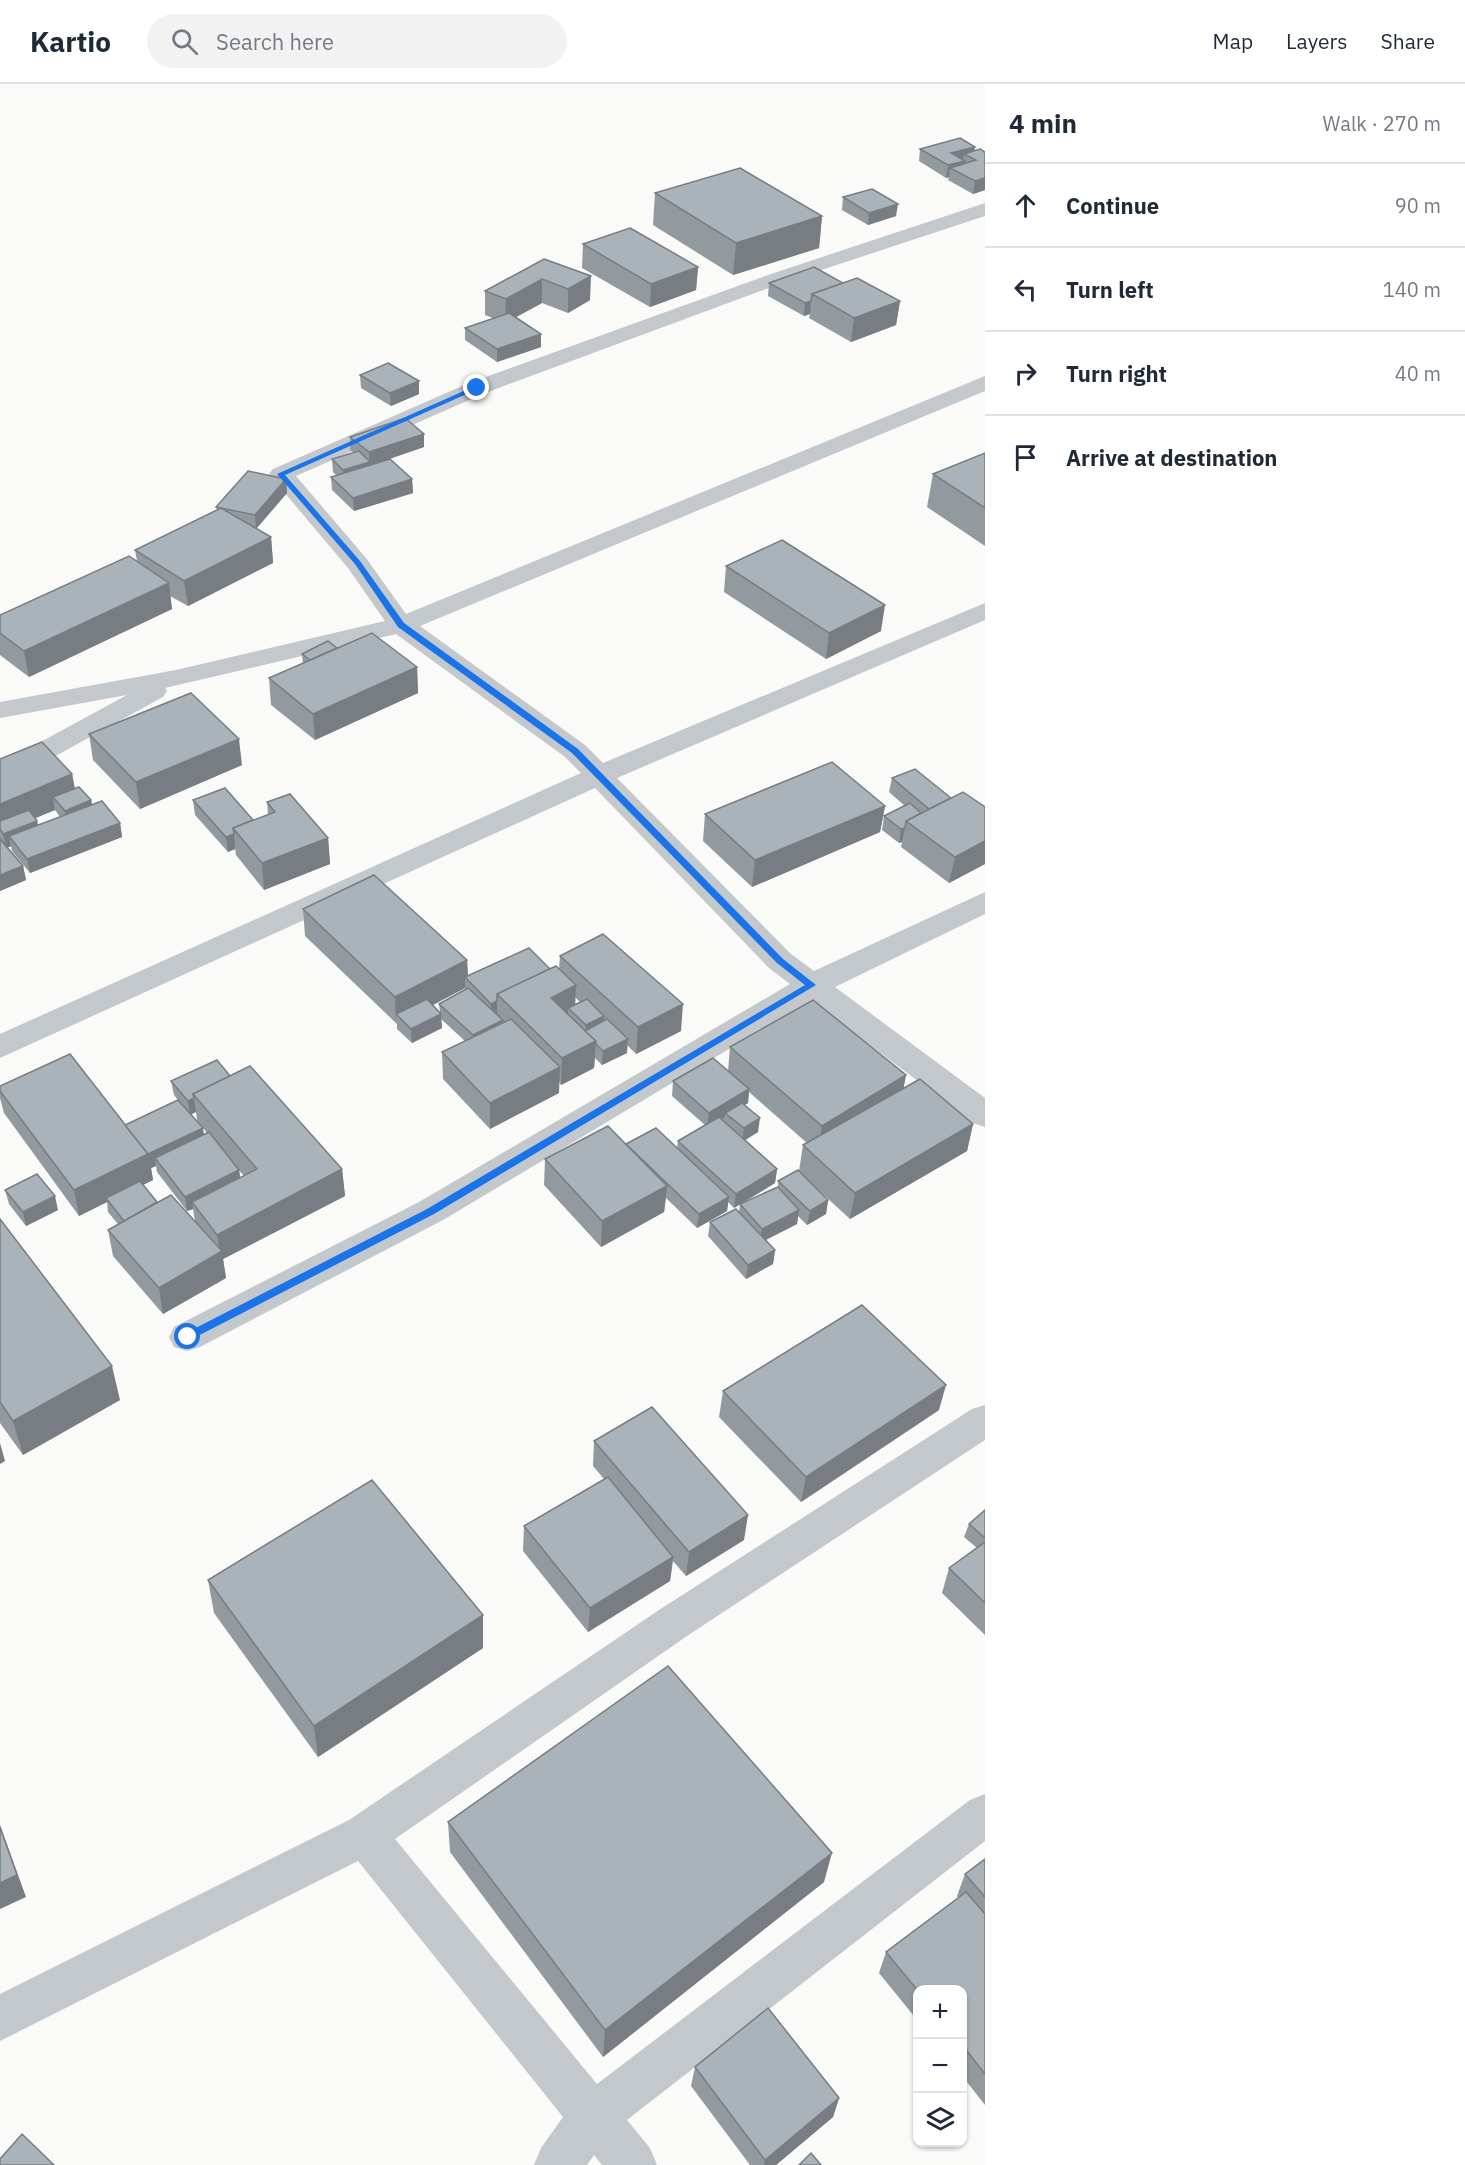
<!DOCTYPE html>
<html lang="en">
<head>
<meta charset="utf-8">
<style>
	:root { --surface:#fff; --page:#f2f2f3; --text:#1f2937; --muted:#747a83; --line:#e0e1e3 }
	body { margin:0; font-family:"IBM Plex Sans",sans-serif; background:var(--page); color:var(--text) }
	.controls { position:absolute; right:18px; bottom:18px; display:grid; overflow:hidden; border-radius:12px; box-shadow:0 2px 4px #0004 }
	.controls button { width:54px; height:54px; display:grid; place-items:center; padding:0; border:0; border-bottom:2px solid var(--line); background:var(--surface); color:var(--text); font:30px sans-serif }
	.stop { position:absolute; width:18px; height:18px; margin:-14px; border:4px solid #1a73e8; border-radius:50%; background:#fff }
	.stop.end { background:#1a73e8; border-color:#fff; box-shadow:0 2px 6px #0008 }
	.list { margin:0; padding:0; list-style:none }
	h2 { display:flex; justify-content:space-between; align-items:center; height:78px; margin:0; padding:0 24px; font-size:26px }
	h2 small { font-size:20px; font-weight:400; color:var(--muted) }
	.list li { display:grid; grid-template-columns:39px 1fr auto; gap:18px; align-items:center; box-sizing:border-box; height:84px; padding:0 24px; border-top:2px solid var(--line) }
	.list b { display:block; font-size:22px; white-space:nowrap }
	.list em { font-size:20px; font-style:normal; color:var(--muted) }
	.icon { flex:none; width:33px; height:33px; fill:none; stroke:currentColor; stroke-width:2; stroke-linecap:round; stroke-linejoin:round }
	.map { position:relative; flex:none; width:985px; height:2081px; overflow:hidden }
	header { display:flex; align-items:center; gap:36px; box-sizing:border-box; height:84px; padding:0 30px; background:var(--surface); border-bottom:2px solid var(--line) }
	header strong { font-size:28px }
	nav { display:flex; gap:33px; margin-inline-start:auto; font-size:21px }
	.search { width:420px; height:54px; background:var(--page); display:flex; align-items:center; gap:15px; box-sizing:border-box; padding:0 21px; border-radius:33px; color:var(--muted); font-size:22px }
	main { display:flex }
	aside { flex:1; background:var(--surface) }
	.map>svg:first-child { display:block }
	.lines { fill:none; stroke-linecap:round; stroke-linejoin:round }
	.minor { fill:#c3c8cc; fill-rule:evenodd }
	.wall { fill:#929a9f; fill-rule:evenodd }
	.shaded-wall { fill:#777d82 }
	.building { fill:#aab3b9; stroke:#777d82; stroke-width:1.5 }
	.route { fill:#1a73e8 }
</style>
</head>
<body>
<header>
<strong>Kartio</strong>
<div class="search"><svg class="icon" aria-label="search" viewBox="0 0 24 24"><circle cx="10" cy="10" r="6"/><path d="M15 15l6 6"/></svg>Search here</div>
<nav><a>Map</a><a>Layers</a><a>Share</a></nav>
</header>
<main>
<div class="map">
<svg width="985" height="2081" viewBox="0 0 985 2081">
	<rect width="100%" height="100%" fill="#fafaf8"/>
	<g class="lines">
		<g class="minor">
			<path d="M985,119V132L788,197L485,309L296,392L366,474L406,530L985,292V307L420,542L585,661L603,679L985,519V536L617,694L791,870L814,887L985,808V830L835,903L985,1014V1043L973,1039L811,916L443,1136L200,1263L187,1267L174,1263L169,1253L174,1243L419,1118L790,900L769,884L595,704L0,974V950L581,689L565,673L396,550L165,604L167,607L163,613L10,697L0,700V680L127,611L0,634V618L176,586L385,537L348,484L273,395L269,390L273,385L469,299L774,189Z"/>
			<path d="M985,1321V1356L687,1552L395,1755L597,2000L970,1716L985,1710V1757L627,2036L650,2064L657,2081H602L594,2071L587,2081H534L541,2064L563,2033L358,1777L0,1957V1910L349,1736L659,1526L972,1325Z"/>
		</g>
	</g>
	<g class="wall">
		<path d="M920,65L985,68V106L973,110L948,96L949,93L946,94L919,77Z"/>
		<path d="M655,109L822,132L819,164L733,191L653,141Z"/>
		<path d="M843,113L896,132L868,141L842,126Z"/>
		<path d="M583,160L698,183L696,206L650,223L582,184Z"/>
		<path d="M544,175L590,216L568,229L542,219L516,233L541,250V263L497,278L465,256V244L493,234L485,231V207Z"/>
		<path d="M769,199H843L900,217L896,241L851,258L809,234L810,230L804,232L768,212Z"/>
		<path d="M360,291L419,297V310L391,322L361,304Z"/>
		<path d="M350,353L424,363L381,378L412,395L413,409L354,427L332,406L331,393L336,391L333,388L332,375L354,369L350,366Z"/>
		<path d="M985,369V462L927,423L933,390Z"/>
		<path d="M286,395L287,409L256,445L271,453L273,479L188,522L170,512L172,525L29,593L0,571V531L137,477L135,466L217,426L216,423Z"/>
		<path d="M726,482L881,547L826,575L724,508Z"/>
		<path d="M337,564L417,583L418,609L315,656L271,621L269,594L303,580L302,570Z"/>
		<path d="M89,650L242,681L140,725L93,676Z"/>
		<path d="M0,675L72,690L75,705L91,716L92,721L120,739L122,753L30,789L12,767L11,762L7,764L23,782L26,796L0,807ZM55,726L60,733L38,741L37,737L35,734Z"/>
		<path d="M892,694L951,714L985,723V780L949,799L901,763L902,758L899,759L882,746L884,732L905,722L889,708Z"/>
		<path d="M193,716L253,736L268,731L267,718L328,754L330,780L264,806L236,771L235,765L228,768L195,731Z"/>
		<path d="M885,722L880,748L752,803L703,757L705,730Z"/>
		<path d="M303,825L467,876L468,892L550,885H559L560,872L681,947L636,970L627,961V969L602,981L595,974L594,984L561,1001L559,998V1009L490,1045L443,995L442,968L465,957L441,935L442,944L412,959L397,945V940L305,852ZM465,904V906L439,920L440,928L433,921ZM575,913L580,918L575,921Z"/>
		<path d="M730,963L906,991L903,1005L973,1040L967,1067L850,1135L811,1099L828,1116L826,1130L807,1141L798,1132L797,1140L765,1156L775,1166L773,1180L746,1195L708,1152L710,1138L739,1128L740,1120L734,1124L728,1118L727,1127L697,1144L666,1114L664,1128L601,1163L544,1101L545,1075L626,1060L677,1064L678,1057L705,1041L672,1012L673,997L728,987ZM749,1008L807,1059L803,1061L799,1087L778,1097V1103L742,1119L775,1099L777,1085L745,1056L758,1048L745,1021L748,1019Z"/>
		<path d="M230,992L342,1085L345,1112L223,1175L226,1194L163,1230L113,1172L108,1146L118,1140L108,1128L107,1118L79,1132L4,1029L0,1014V1002L125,1041L178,1016L174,1011L171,997ZM196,1028L197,1036L207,1049L203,1051L191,1030ZM156,1082L157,1088L187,1127L193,1125L195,1137L157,1118L143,1101L153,1096L151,1084ZM238,1085L244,1092L240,1093L239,1086Z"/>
		<path d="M5,1106L58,1126L26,1142L9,1120Z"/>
		<path d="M0,1135L120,1316L23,1371L0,1339Z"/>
		<path d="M723,1307L939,1326L801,1418L719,1333Z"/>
		<path d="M594,1357L744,1456L686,1492L673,1477L670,1497L588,1548L523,1467L524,1442L604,1395L593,1382Z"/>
		<path d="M985,1426V1551L942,1509L949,1484L977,1464L964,1453L969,1440Z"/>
		<path d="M208,1496L483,1531V1564L318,1673L214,1529Z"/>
		<path d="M448,1738L824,1798L603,1973L450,1768Z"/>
		<path d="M985,1775V2021L963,1993V1905H918V1937L879,1889L886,1868L958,1814L957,1812L965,1790Z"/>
		<path d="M695,1983L839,2014L833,2033L776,2081H750L691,2002Z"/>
	</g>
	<g class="shaded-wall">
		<path d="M975,63L973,75L964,70L963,78L965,77L963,89L950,84L949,93L946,94L951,69Z"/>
		<path d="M985,94V106L973,110L975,97Z"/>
		<path d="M898,120L896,132L868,141L869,129Z"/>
		<path d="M822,132L819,164L733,191L736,159Z"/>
		<path d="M698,183L696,206L650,223L651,200Z"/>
		<path d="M591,192L590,216L568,229V205Z"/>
		<path d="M542,195V219L505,239L506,215Z"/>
		<path d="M811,217L810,230L804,232L805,219Z"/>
		<path d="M900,217L896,241L851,258L854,234Z"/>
		<path d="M541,250V263L497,278V265Z"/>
		<path d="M419,297V310L391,322L390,309Z"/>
		<path d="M424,350V363L371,381L344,399L343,386L369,378V368Z"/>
		<path d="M286,395L287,409L256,445L255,431Z"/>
		<path d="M412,395L413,409L354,427L353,414Z"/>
		<path d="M271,453L273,479L188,522L184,497Z"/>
		<path d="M169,499L172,525L29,593L24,567Z"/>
		<path d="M885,521L881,547L826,575L829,549Z"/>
		<path d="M417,583L418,609L315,656L313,630Z"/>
		<path d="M239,655L242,681L140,725L136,698Z"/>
		<path d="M72,690L77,717L53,713L55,726L2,748L0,745V720Z"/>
		<path d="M91,716L94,731L68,741L65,727Z"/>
		<path d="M885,722L880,748L752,803L755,776Z"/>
		<path d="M37,737L40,752H9L11,762L6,764L3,750Z"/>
		<path d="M120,739L122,753L30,789L27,775Z"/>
		<path d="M905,744L902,758L899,759L901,745Z"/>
		<path d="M234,750L235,765L228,768L226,753Z"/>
		<path d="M328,754L330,780L264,806L262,779Z"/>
		<path d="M985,757V780L949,799L955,773Z"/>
		<path d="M23,782L26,796L0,807V791Z"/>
		<path d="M467,876L468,896L465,893V904L402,937L396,930V940L395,913Z"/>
		<path d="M576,901L575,927L568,924V931L551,914Z"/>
		<path d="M497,917V931L491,934V920Z"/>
		<path d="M683,920L681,947L636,970L638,943Z"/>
		<path d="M441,930L442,944L412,959L411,945Z"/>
		<path d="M604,932V946L586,951V941Z"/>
		<path d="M503,936V950L474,965L473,951Z"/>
		<path d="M628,955L627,969L602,981L603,967Z"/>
		<path d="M596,957L594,984L561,1001L562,974Z"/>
		<path d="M560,983L559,1009L490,1045V1019Z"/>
		<path d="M906,991L901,1018L818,1068L822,1042Z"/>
		<path d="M749,1005L748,1019L728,1031L725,1029V1033L707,1043L709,1029Z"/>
		<path d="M194,1014L196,1028L190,1031L188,1017Z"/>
		<path d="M760,1034L758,1048L742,1058L744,1044Z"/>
		<path d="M973,1040L967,1067L850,1135L855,1109Z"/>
		<path d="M203,1044L205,1058L155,1074L156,1082L151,1084L153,1096L108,1118L106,1114L107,1118L79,1132L74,1106Z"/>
		<path d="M342,1085L345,1112L223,1175L226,1194L163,1230L159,1204L220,1169L217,1151Z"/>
		<path d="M777,1085L775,1099L734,1124L736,1110Z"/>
		<path d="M239,1086L241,1100L192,1118L193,1125L187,1127L185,1113Z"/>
		<path d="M667,1102L664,1128L601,1163L602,1137Z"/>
		<path d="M55,1112L58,1126L26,1142L23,1128Z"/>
		<path d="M729,1113L727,1127L697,1144L699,1130Z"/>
		<path d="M828,1116L826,1130L807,1141L810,1127Z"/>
		<path d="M799,1126L797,1140L760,1159L762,1145Z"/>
		<path d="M775,1166L773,1180L746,1195L748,1181Z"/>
		<path d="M112,1282L120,1316L23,1371L13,1337Z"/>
		<path d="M946,1301L939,1326L801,1418L806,1393Z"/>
		<path d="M0,1359L5,1377L0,1380Z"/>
		<path d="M748,1431L744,1456L686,1492L689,1468Z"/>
		<path d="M673,1473L670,1497L588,1548L590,1524Z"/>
		<path d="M483,1531V1564L318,1673L314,1642Z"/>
		<path d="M0,1741L26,1813L0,1825Z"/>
		<path d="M832,1769L824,1798L603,1973L605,1946Z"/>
		<path d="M839,2014L833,2033L776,2081H764L765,2076Z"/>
	</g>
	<g class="building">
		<path d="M960,54L975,63L951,69L965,77L948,81L920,65Z"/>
		<path d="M980,65L985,68V94L975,97L950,84L976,76L964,70Z"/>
		<path d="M740,84L822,132L736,159L655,109Z"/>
		<path d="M872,105L898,120L869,129L843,113Z"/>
		<path d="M630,144L698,183L651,200L583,160Z"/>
		<path d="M544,175L591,192L568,205L542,195L506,215L485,207Z"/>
		<path d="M814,183L843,199L812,210L811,217L805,219L769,199Z"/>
		<path d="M857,194L900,217L854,234L812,210Z"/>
		<path d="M509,229L541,250L497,265L465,244Z"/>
		<path d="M388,279L419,297L390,309L360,291Z"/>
		<path d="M405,334L424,350L369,368L350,353Z"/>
		<path d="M359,367L370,378L343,386L332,375Z"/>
		<path d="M985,369V424L933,390Z"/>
		<path d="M390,375L412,395L353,414L331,393Z"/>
		<path d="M248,387L286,395L255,431L216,423Z"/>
		<path d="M221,424L271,453L184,497L135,466Z"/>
		<path d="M782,456L885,521L829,549L726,482Z"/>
		<path d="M129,472L169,499L24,567L0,549V531Z"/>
		<path d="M372,549L417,583L313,630L269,594Z"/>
		<path d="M328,557L337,564L310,576L302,570Z"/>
		<path d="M191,609L239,655L136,698L89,650Z"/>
		<path d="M42,658L72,690L0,720V675Z"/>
		<path d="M832,678L885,722L755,776L705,730Z"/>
		<path d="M915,685L951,714L929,725L892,694Z"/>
		<path d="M79,703L91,716L65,727L53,713Z"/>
		<path d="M225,704L253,736L233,744L234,750L226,753L193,716Z"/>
		<path d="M963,708L985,723V757L955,773L906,737Z"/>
		<path d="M290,710L328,754L262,779L233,744L275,728L267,718Z"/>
		<path d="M102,717L120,739L27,775L9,752Z"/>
		<path d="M910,719L921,729L906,737L905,744L901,745L884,732Z"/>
		<path d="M29,726L37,737L3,750L0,745V737Z"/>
		<path d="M0,755L23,782L0,791Z"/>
		<path d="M374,791L467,876L395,913L303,825Z"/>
		<path d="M603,850L683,920L638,943L560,872Z"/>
		<path d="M529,864L550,885L497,910V917L491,920L465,893Z"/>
		<path d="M556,882L576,901L551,914L596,957L562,974L497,910Z"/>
		<path d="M468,904L503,936L473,951L439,920Z"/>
		<path d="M427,915L441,930L411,945L396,930Z"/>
		<path d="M587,915L604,932L586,941L568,924Z"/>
		<path d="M813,916L906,991L822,1042L730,963Z"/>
		<path d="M511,935L560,983L490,1019L442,968Z"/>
		<path d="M607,935L628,955L603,967L596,960V957L585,947Z"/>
		<path d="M70,970L148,1070L74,1106L0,1007V1002Z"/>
		<path d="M713,974L749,1005L709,1029L673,997Z"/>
		<path d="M217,976L230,992L193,1010L194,1014L188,1017L171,997Z"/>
		<path d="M250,982L342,1085L217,1151L192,1118L257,1085L193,1010Z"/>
		<path d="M920,995L973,1040L855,1109L803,1061Z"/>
		<path d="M178,1016L203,1044L148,1070L125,1041Z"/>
		<path d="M742,1019L760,1034L744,1044L725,1029Z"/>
		<path d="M719,1033L777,1085L736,1110L678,1057Z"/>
		<path d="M608,1042L667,1102L602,1137L545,1075Z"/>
		<path d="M656,1044L729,1113L699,1130L626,1060Z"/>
		<path d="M209,1048L239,1086L185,1113L155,1074Z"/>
		<path d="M798,1086L828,1116L810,1127L778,1097Z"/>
		<path d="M37,1090L55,1112L23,1128L5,1106Z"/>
		<path d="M140,1097L157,1118L124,1137L106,1114Z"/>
		<path d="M778,1103L799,1126L762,1145L740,1120Z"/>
		<path d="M171,1111L222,1167L159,1204L108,1146Z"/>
		<path d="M736,1125L775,1166L748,1181L710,1138Z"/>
		<path d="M0,1135L112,1282L13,1337L0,1318Z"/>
		<path d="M862,1221L946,1301L806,1393L723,1307Z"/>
		<path d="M652,1323L748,1431L689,1468L594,1357Z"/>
		<path d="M608,1393L673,1473L590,1524L524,1442Z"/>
		<path d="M372,1396L483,1531L314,1642L208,1496Z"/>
		<path d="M985,1426V1454L969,1440Z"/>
		<path d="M985,1458V1519L949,1484Z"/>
		<path d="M668,1582L832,1769L605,1946L448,1738Z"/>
		<path d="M0,1743L17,1791L0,1799Z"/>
		<path d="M985,1775V1813L965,1790Z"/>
		<path d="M966,1808L985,1830V1990L963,1962V1905H918V1907L886,1868Z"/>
		<path d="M768,1924L839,2014L765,2076L695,1983Z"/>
		<path d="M22,2050L54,2081H0V2075Z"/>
		<path d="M811,2069L821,2081H799Z"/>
	</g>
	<path class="route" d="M475,302L480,304L285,391L360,477L404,539L578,665L783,875L816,901L434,1130L188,1257L182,1253L184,1250L427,1125L805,901L777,879L572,669L398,543L355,480L277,390Z"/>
</svg>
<div class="controls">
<button>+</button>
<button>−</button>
<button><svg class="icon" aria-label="layers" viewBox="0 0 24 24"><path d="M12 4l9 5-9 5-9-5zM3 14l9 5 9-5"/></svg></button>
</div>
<div class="stop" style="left:188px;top:1253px"></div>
<div class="stop end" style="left:477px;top:304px"></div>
</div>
<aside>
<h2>4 min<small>Walk · 270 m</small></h2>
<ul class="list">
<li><svg class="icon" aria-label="ahead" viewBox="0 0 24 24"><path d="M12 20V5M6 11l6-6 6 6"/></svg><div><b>Continue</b></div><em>90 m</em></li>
<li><svg class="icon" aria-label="left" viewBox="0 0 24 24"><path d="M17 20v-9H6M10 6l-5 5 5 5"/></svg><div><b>Turn left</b></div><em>140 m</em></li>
<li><svg class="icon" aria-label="right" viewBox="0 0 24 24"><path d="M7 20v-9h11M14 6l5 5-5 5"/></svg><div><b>Turn right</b></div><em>40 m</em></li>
<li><svg class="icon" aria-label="arrive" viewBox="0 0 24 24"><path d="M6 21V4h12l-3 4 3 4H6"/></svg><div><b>Arrive at destination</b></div></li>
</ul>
</aside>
</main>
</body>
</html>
